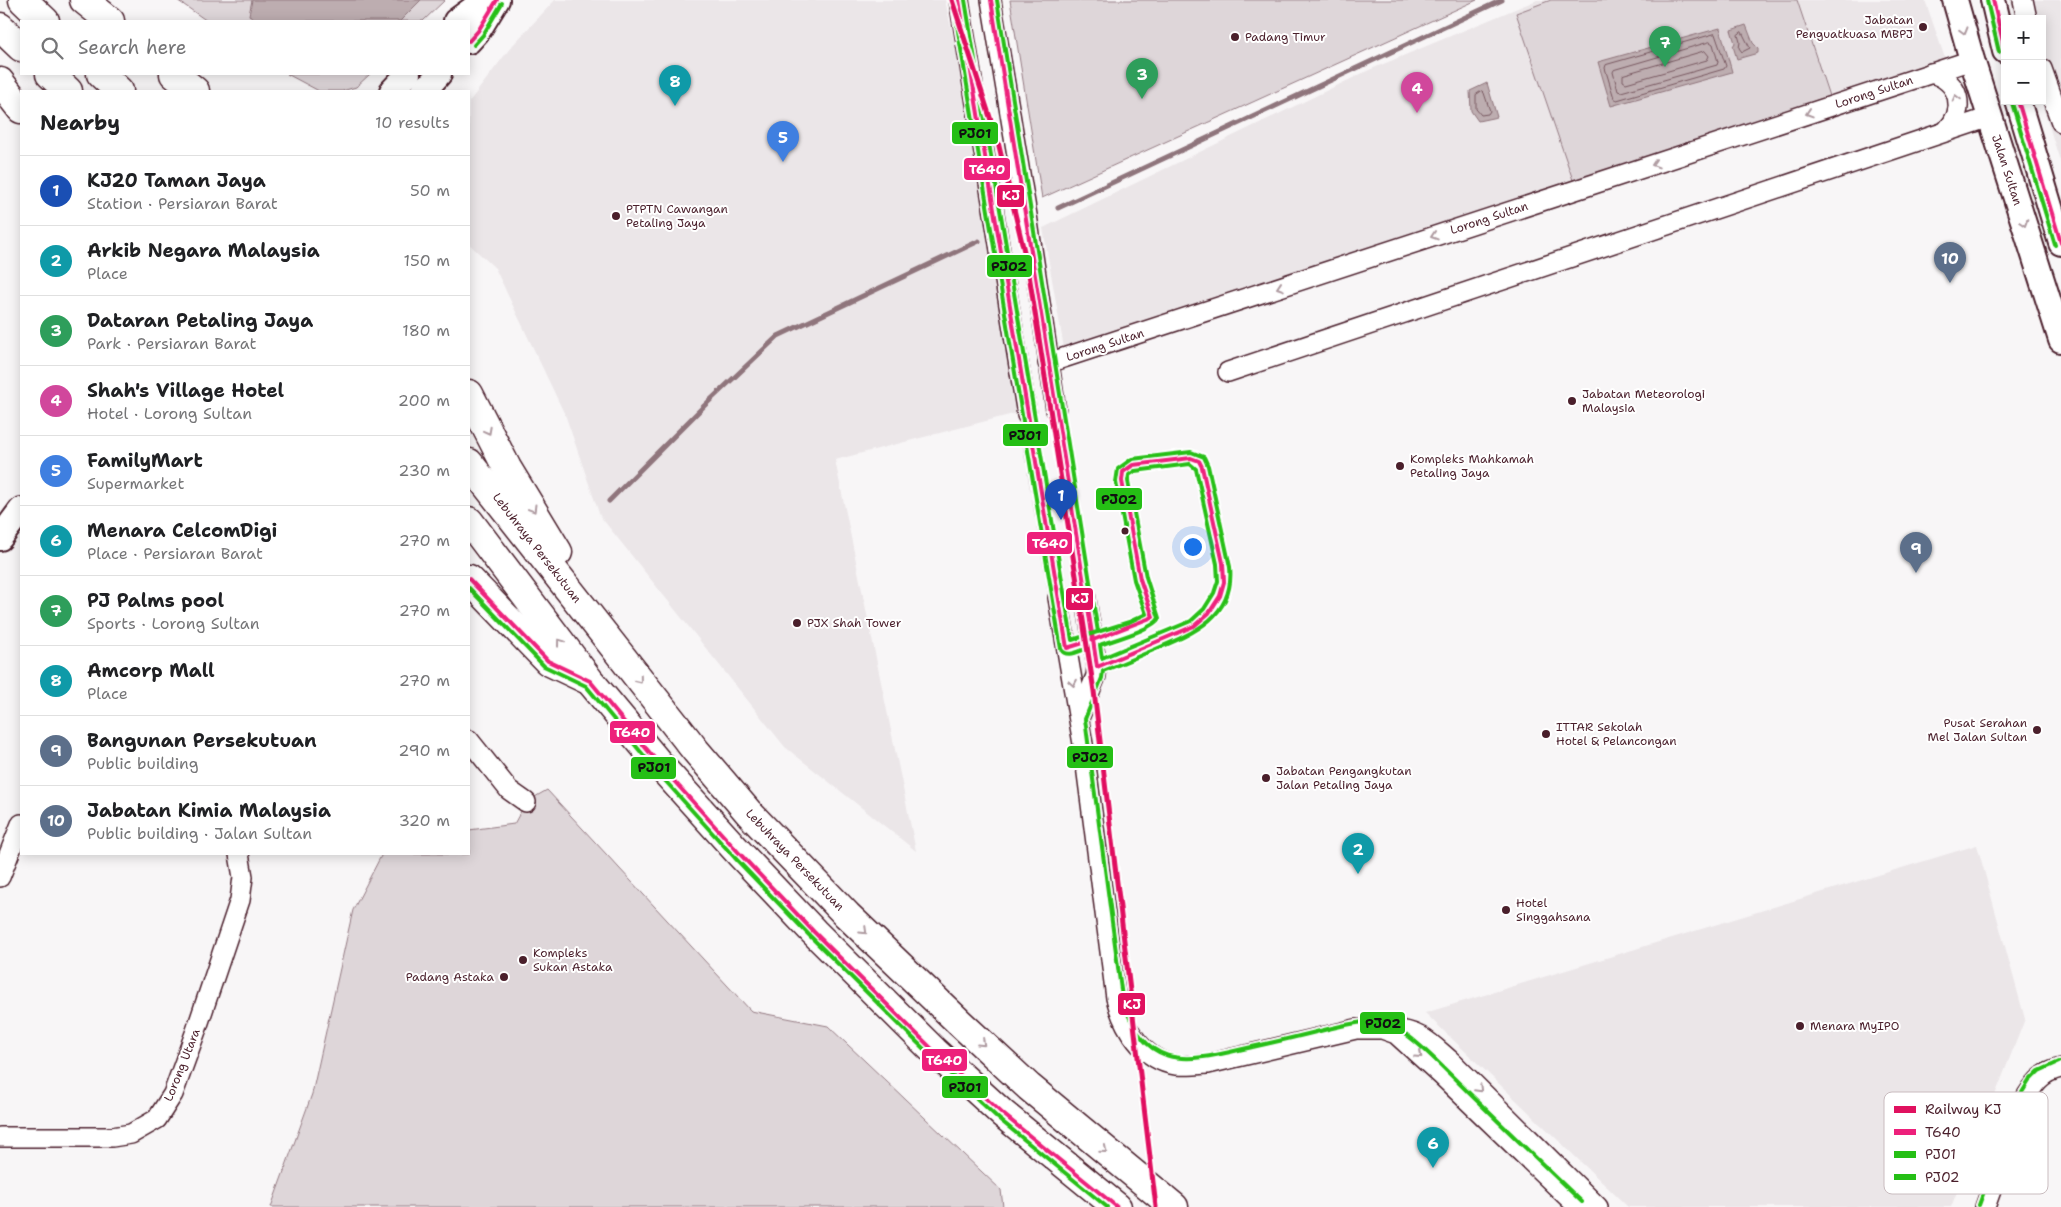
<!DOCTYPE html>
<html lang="en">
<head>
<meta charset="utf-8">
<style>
	:root { --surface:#fff; --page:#f6f6f6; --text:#202124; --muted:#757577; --line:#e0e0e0; --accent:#4a1f2b }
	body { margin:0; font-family:"Shantell Sans",sans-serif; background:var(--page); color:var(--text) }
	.controls { position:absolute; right:15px; top:15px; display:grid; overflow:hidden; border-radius:0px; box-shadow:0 2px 12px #0003 }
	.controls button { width:45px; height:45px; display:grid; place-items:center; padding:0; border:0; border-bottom:1px solid var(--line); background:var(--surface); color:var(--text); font:25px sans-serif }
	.you { position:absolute; left:1192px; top:546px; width:18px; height:18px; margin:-12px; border:4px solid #fff; border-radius:50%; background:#1a73e8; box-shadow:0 0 0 8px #1a73e833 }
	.badge { display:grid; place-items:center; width:32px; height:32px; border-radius:50%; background:var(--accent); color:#fff; font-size:16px; font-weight:700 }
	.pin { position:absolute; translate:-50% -41px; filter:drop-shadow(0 1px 2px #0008) }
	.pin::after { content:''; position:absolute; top:26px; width:18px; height:15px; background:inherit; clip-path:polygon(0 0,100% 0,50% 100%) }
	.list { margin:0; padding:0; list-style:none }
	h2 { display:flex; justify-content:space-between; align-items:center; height:65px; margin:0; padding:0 20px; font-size:21px }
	h2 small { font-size:16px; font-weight:400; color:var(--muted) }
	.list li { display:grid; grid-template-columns:32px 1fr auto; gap:15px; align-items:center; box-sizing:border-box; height:70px; padding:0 20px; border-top:1px solid var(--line) }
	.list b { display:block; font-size:19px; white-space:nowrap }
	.list p { margin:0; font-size:16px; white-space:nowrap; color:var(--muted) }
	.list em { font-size:16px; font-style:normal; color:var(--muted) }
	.icon { flex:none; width:28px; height:28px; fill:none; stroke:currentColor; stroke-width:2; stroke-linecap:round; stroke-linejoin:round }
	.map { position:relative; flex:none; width:2061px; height:1207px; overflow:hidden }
	.search { position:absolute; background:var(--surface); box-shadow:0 2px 12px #0003; left:20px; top:20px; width:450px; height:55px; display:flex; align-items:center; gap:12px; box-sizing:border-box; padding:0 18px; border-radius:0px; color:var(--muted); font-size:19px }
	.panel { position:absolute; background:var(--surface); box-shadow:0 2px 12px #0003; left:20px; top:90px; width:450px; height:765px; border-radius:0px }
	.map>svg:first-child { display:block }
	.built { fill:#ebe6e8 }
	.green { fill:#ded6d9; stroke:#947a82 }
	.water { fill:#bdadb0; stroke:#8f747b }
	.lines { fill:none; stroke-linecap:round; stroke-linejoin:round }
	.shore { stroke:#785860; stroke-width:1 }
	.stream { stroke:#8f747b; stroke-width:5 }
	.minor-tunnel { stroke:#d5cbce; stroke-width:19; stroke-dasharray:19 9; stroke-linecap:butt }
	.minor-casing { stroke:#4a1f2b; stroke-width:22 }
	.major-casing { stroke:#4a1f2b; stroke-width:28 }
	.highway-casing { stroke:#4a1f2b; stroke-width:31 }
	.minor { stroke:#fff; stroke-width:19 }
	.major { stroke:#fff; stroke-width:24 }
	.highway { stroke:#fff; stroke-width:28 }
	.bus-1-casing { stroke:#fff; stroke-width:8 }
	.bus-2-casing { stroke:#fff; stroke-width:8 }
	.bus-3-casing { stroke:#fff; stroke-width:8 }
	.bus-1 { stroke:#ed207b; stroke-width:4 }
	.bus-2 { stroke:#25bf15; stroke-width:4 }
	.bus-3 { stroke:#25bf15; stroke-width:4 }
	.rail-1-casing { stroke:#fff; stroke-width:9 }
	.rail-1 { stroke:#e0115f; stroke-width:5 }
	.oneway { stroke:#ae9aa0 }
	.poi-dot { fill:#4a1f2b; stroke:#fff; stroke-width:2 }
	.labels { text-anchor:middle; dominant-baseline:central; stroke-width:4; stroke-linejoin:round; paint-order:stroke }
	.poi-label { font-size:12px; fill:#4a1f2b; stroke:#fff; text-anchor:start }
	.street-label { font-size:12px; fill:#4a1f2b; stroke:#fff }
	.key { fill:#fff; stroke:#c9bcbf; stroke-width:1 }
	.key-label { font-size:14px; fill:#4a1f2b }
	.line-badge { stroke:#fff; stroke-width:2 }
	.badge-label { font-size:14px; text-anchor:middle; font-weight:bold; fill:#fff }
	.pale-badge-label { font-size:14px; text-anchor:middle; font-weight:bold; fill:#111 }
</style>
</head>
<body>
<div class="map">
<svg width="2061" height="1207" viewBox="0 0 2061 1207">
	<rect width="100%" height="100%" fill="#f8f6f7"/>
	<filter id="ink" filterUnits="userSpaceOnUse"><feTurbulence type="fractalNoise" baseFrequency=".02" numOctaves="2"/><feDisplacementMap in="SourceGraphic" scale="10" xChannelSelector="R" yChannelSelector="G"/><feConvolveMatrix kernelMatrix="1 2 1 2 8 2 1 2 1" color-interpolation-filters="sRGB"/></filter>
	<g filter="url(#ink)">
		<g class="built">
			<path d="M555,0H945L970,114L1021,412L835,460L916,851L785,747L600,516L566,417L495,268L469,244V102L511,47Z"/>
			<path d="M1537,0H1925L1946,61L1065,354L1043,228L1369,70Z"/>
			<path d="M2010,0H2061V164L2041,101L2042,19H2016Z"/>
			<path d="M1977,845L2025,1019L1951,1207H1628L1425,1013Z"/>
		</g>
		<g class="green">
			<path d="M177,0H445L423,21H207Z"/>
			<path d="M1010,0H1477L1042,198Z"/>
			<path d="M1551,0H1797L1829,96L1574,183L1516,13Z"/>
			<path d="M287,74H370L356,87L342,91H319Z"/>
			<path d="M547,790L751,1011L828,1026L1001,1190L1003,1207H271L312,1094L353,910L382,854H469V830L514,824L526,802Z"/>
		</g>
		<g class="water">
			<path d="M252,0H421L400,21H254L249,15Z"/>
			<path d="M1746,25L1753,43L1758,48V53L1737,59L1733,46L1735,43L1731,30Z"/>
			<path d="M1720,28L1732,72L1611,106L1598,62Z"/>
			<path d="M1487,83L1497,117L1478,121L1471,111L1470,91Z"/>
		</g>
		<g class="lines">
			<g class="shore">
				<path d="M1742,32L1750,48L1742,52L1739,48L1740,42L1738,35Z"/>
				<path d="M1715,34L1726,66L1724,69L1617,100L1614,98L1605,68L1606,65Z"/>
				<path d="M1710,42L1713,44L1718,62L1717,65L1621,92L1618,91L1613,72L1614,70Z"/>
				<path d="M1705,51L1709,56L1707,60L1626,83L1623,81V75Z"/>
				<path d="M1482,91L1484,93L1490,111L1488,114L1481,115L1476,109V95Z"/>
			</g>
			<g class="stream">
				<path d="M1058,208L1502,0"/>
				<path d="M609,501L704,406L778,336L979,241"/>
			</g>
			<g class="minor-tunnel">
				<path d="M1056,410L1085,594"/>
				<path d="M1027,415L1058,598"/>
			</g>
			<g class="minor-casing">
				<g id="minor">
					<path d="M959,0L1027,415"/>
					<path d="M991,0L1027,215L1056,410"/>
					<path d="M2023,0L2027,19"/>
					<path d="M2042,69L2061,122"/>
					<path d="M1931,73C1960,81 1967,110 1946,131"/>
					<path d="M1048,363L1972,60"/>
					<path d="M1228,372L1990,117"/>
					<path d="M1058,598L1084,750L1116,998C1123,1026 1143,1061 1176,1065C1187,1066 1197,1065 1208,1064L1356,1029H1382L1396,1034L1441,1075L1578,1207"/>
					<path d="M1079,718L1096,676L1097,667L1085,594"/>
					<path d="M469,740L509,790L526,802"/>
					<path d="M0,877L21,824"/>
					<path d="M1391,1029C1421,1031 1429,1042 1451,1061L1598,1207"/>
					<path d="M0,1137H112L131,1134L157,1119L173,1094L197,1028L240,900L243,877L239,854"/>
					<path d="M1985,1207L2023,1102C2033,1085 2041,1072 2061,1068"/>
				</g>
			</g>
			<g class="major-casing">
				<g id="major">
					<path d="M1955,0L1972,60L2061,340"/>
					<path d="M1993,0L2005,51"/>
					<path d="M456,21L485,0"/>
					<path d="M469,41L478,31L497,0"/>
					<path d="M392,91L408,74"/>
					<path d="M424,91L439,74"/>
					<path d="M2018,101L2061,243"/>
					<path d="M0,538L21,510"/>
				</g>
			</g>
			<g class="highway-casing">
				<g id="highway">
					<path d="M23,0L45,21"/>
					<path d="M84,0L110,21"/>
					<path d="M0,27L21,47"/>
					<path d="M50,74L68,91"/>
					<path d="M101,74L119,91"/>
					<path d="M174,74L195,91"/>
					<path d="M0,82L21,109"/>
					<path d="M469,394L507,468L558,552"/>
					<path d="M469,463L696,751L749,813L847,915L960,1023L1029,1087L1174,1207"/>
					<path d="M469,521L590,681L665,771L740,854L814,932L934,1051L1003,1114L1117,1207"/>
					<path d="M469,579L548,661L586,679"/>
				</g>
			</g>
			<use href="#minor" class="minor"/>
			<use href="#major" class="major"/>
			<use href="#highway" class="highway"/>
			<g class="bus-1-casing">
				<g id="bus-1">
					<path d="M959,0L1067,648L1093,640"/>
					<path d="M991,0L1093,640"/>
					<path d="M1993,0L2005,50"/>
					<path d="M469,41L478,31L497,0"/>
					<path d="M2018,101L2061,243"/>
					<path d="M1191,458L1199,461L1202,467L1223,563L1224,582L1220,596L1209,613L1194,626L1097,667L1093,640L1153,617L1140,579L1122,481L1123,472L1133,465Z"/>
					<path d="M469,579L548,661L590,681L665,771L740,854L814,932L934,1051L1003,1114L1117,1207"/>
				</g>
			</g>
			<g class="bus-2-casing">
				<g id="bus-2">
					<path d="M997,0L1098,632"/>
					<path d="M953,1L1061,649C1066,659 1079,651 1088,648"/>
					<path d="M1987,1L1999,52"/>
					<path d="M474,45L483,35L502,3"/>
					<path d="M2012,103L2055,245"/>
					<path d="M1190,464L1196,469L1217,564L1218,581L1214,593L1204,609L1191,621L1102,658L1100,645C1113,640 1154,629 1159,618L1146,577L1128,481L1129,475L1135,471Z"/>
					<path d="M469,588L544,666L586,686L660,775L735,858L810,936L930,1055L999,1119L1107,1207"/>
				</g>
			</g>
			<g class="bus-3-casing">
				<g id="bus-3">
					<path d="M965,0L1072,640L1129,622L1146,614L1134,580L1116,482L1118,469L1132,459L1191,452L1204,457L1208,466L1230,567C1235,616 1194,633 1156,649C1139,656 1121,664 1103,671L1102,678L1085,719L1122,997C1144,1069 1181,1064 1243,1049C1272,1043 1300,1036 1328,1029C1346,1025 1366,1019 1384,1023C1408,1028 1449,1074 1468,1092C1506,1129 1544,1166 1582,1202"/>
					<path d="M1979,1205L2018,1099L2029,1081L2039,1071L2059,1062"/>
				</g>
			</g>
			<use href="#bus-1" class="bus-1"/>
			<use href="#bus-2" class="bus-2"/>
			<use href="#bus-3" class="bus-3"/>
			<g class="rail-1-casing">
				<path id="rail-1" d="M952,0L998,142L1028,268L1094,691L1156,1207"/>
			</g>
			<use href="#rail-1" class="rail-1"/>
		</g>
		<defs><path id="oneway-chevron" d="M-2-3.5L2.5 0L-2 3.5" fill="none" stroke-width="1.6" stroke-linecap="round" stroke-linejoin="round" transform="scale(1.25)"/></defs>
		<g class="oneway">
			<use href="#oneway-chevron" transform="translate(1964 31) rotate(74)"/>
			<use href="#oneway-chevron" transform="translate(1956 98) rotate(-105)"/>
			<use href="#oneway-chevron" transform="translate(1809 113) rotate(162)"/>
			<use href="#oneway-chevron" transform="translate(1655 164) rotate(162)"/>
			<use href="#oneway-chevron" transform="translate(2024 223) rotate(72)"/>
			<use href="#oneway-chevron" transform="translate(1434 236) rotate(162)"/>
			<use href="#oneway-chevron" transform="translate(1280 287) rotate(162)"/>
			<use href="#oneway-chevron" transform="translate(488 431) rotate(62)"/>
			<use href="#oneway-chevron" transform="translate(533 509) rotate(59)"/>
			<use href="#oneway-chevron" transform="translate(560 642) rotate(-127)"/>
			<use href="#oneway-chevron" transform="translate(639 680) rotate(51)"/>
			<use href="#oneway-chevron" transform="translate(1073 683) rotate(80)"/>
			<use href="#oneway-chevron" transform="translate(864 931) rotate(44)"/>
			<use href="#oneway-chevron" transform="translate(982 1043) rotate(43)"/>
			<use href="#oneway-chevron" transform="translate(1419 1055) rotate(42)"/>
			<use href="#oneway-chevron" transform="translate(1479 1089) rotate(45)"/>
			<use href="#oneway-chevron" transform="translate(1104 1150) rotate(40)"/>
		</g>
	</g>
	<g class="poi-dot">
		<circle cx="1923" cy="27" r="5"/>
		<circle cx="1235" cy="37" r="5"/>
		<circle cx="616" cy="216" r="5"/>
		<circle cx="1572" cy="401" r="5"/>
		<circle cx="1400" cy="466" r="5"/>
		<circle cx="1125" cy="531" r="4.5"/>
		<circle cx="797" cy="623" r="5"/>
		<circle cx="2037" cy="730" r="5"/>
		<circle cx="1546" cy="734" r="5"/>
		<circle cx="1266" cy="778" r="5"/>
		<circle cx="1506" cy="910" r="5"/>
		<circle cx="523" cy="960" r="5"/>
		<circle cx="504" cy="977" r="5"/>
		<circle cx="1800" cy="1026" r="5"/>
	</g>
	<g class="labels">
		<g class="poi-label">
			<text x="1913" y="20" text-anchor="end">Jabatan<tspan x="1913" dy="14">Penguatkuasa MBPJ</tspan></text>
			<text x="1245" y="37">Padang Timur</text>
			<text x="626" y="209">PTPTN Cawangan<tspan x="626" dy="14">Petaling Jaya</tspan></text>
			<text x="1582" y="394">Jabatan Meteorologi<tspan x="1582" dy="14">Malaysia</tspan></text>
			<text x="1410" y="459">Kompleks Mahkamah<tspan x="1410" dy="14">Petaling Jaya</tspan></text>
			<text x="807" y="623">PJX Shah Tower</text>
			<text x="2027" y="723" text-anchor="end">Pusat Serahan<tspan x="2027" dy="14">Mel Jalan Sultan</tspan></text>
			<text x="1556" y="727">ITTAR Sekolah<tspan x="1556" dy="14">Hotel &amp; Pelancongan</tspan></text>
			<text x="1276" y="771">Jabatan Pengangkutan<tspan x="1276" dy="14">Jalan Petaling Jaya</tspan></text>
			<text x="1516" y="903">Hotel<tspan x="1516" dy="14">Singgahsana</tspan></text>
			<text x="533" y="953">Kompleks<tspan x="533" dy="14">Sukan Astaka</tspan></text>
			<text x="494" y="977" text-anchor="end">Padang Astaka</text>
			<text x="1810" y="1026">Menara MyIPO</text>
		</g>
		<g class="street-label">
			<text transform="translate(1874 92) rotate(-18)">Lorong Sultan</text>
			<text transform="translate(2007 170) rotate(72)">Jalan Sultan</text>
			<text transform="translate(1489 218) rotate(-18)">Lorong Sultan</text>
			<text transform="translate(1105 345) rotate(-18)">Lorong Sultan</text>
			<text transform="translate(537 548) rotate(52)">Lebuhraya Persekutuan</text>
			<text transform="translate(795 860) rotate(46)">Lebuhraya Persekutuan</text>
			<text transform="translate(182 1065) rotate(-68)">Lorong Utara</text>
		</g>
	</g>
	<rect x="1884" y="1092" width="164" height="102" rx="8" class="key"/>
	<rect x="1894" y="1106" width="22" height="7" fill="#e0115f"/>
	<rect x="1894" y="1129" width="22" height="6" fill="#ed207b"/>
	<rect x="1894" y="1151" width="22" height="7" fill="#25bf15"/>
	<rect x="1894" y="1174" width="22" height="6" fill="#25bf15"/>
	<g class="key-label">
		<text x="1925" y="1114">Railway KJ</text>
		<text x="1925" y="1137">T640</text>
		<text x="1925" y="1159">PJ01</text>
		<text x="1925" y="1182">PJ02</text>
	</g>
	<g class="line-badge">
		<rect x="951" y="121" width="48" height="24" rx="5" fill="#25bf15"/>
		<rect x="963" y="157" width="48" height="24" rx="5" fill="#ed207b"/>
		<rect x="996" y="184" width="29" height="24" rx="5" fill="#e0115f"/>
		<rect x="986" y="254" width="47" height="24" rx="5" fill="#25bf15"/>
		<rect x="1002" y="423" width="47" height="24" rx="5" fill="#25bf15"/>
		<rect x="1095" y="487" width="48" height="24" rx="5" fill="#25bf15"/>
		<rect x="1026" y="531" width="47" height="24" rx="5" fill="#ed207b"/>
		<rect x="1065" y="587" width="29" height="24" rx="5" fill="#e0115f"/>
		<rect x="609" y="720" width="47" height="24" rx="5" fill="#ed207b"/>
		<rect x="1066" y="745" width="48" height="24" rx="5" fill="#25bf15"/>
		<rect x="630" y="756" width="47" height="24" rx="5" fill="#25bf15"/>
		<rect x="1117" y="992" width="29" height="24" rx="5" fill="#e0115f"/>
		<rect x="1359" y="1011" width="47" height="24" rx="5" fill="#25bf15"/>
		<rect x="921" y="1048" width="47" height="24" rx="5" fill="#ed207b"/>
		<rect x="941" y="1075" width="48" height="24" rx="5" fill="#25bf15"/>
	</g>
	<g class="badge-label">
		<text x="987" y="174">T640</text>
		<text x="1011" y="200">KJ</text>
		<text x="1050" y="548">T640</text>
		<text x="1080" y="603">KJ</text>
		<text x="632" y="737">T640</text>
		<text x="1132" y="1009">KJ</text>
		<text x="944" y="1065">T640</text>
	</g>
	<g class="pale-badge-label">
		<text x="975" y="138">PJ01</text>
		<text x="1009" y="271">PJ02</text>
		<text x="1025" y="440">PJ01</text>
		<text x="1119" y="504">PJ02</text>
		<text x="1090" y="762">PJ02</text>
		<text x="654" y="772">PJ01</text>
		<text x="1383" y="1028">PJ02</text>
		<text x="965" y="1092">PJ01</text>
	</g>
</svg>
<div class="controls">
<button>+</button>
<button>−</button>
</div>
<div class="you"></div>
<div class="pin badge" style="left:1061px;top:520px;background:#1a4fb4">1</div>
<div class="pin badge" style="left:1358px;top:874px;background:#0f9aa8">2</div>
<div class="pin badge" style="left:1142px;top:99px;background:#2e9e5b">3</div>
<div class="pin badge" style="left:1417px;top:113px;background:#d1479c">4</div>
<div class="pin badge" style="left:783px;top:162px;background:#3f7fe0">5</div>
<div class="pin badge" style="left:1433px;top:1168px;background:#0f9aa8">6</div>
<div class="pin badge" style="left:1665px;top:67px;background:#2e9e5b">7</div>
<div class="pin badge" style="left:675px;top:106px;background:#0f9aa8">8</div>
<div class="pin badge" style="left:1916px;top:573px;background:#5c6f8a">9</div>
<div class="pin badge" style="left:1950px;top:283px;background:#5c6f8a">10</div>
<div class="search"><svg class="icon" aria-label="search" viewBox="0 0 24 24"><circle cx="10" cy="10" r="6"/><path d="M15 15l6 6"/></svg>Search here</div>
<section class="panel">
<h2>Nearby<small>10 results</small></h2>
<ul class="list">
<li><span class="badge" style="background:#1a4fb4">1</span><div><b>KJ20 Taman Jaya</b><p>Station · Persiaran Barat</p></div><em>50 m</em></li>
<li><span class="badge" style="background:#0f9aa8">2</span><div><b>Arkib Negara Malaysia</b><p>Place</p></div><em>150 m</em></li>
<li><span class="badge" style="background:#2e9e5b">3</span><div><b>Dataran Petaling Jaya</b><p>Park · Persiaran Barat</p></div><em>180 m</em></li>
<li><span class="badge" style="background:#d1479c">4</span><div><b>Shah's Village Hotel</b><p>Hotel · Lorong Sultan</p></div><em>200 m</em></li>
<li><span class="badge" style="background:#3f7fe0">5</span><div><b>FamilyMart</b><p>Supermarket</p></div><em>230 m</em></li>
<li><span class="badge" style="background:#0f9aa8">6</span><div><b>Menara CelcomDigi</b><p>Place · Persiaran Barat</p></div><em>270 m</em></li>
<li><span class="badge" style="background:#2e9e5b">7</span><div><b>PJ Palms pool</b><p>Sports · Lorong Sultan</p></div><em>270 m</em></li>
<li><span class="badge" style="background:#0f9aa8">8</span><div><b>Amcorp Mall</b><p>Place</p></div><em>270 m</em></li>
<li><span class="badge" style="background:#5c6f8a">9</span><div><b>Bangunan Persekutuan</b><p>Public building</p></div><em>290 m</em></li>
<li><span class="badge" style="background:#5c6f8a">10</span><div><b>Jabatan Kimia Malaysia</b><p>Public building · Jalan Sultan</p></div><em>320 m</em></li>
</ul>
</section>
</div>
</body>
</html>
